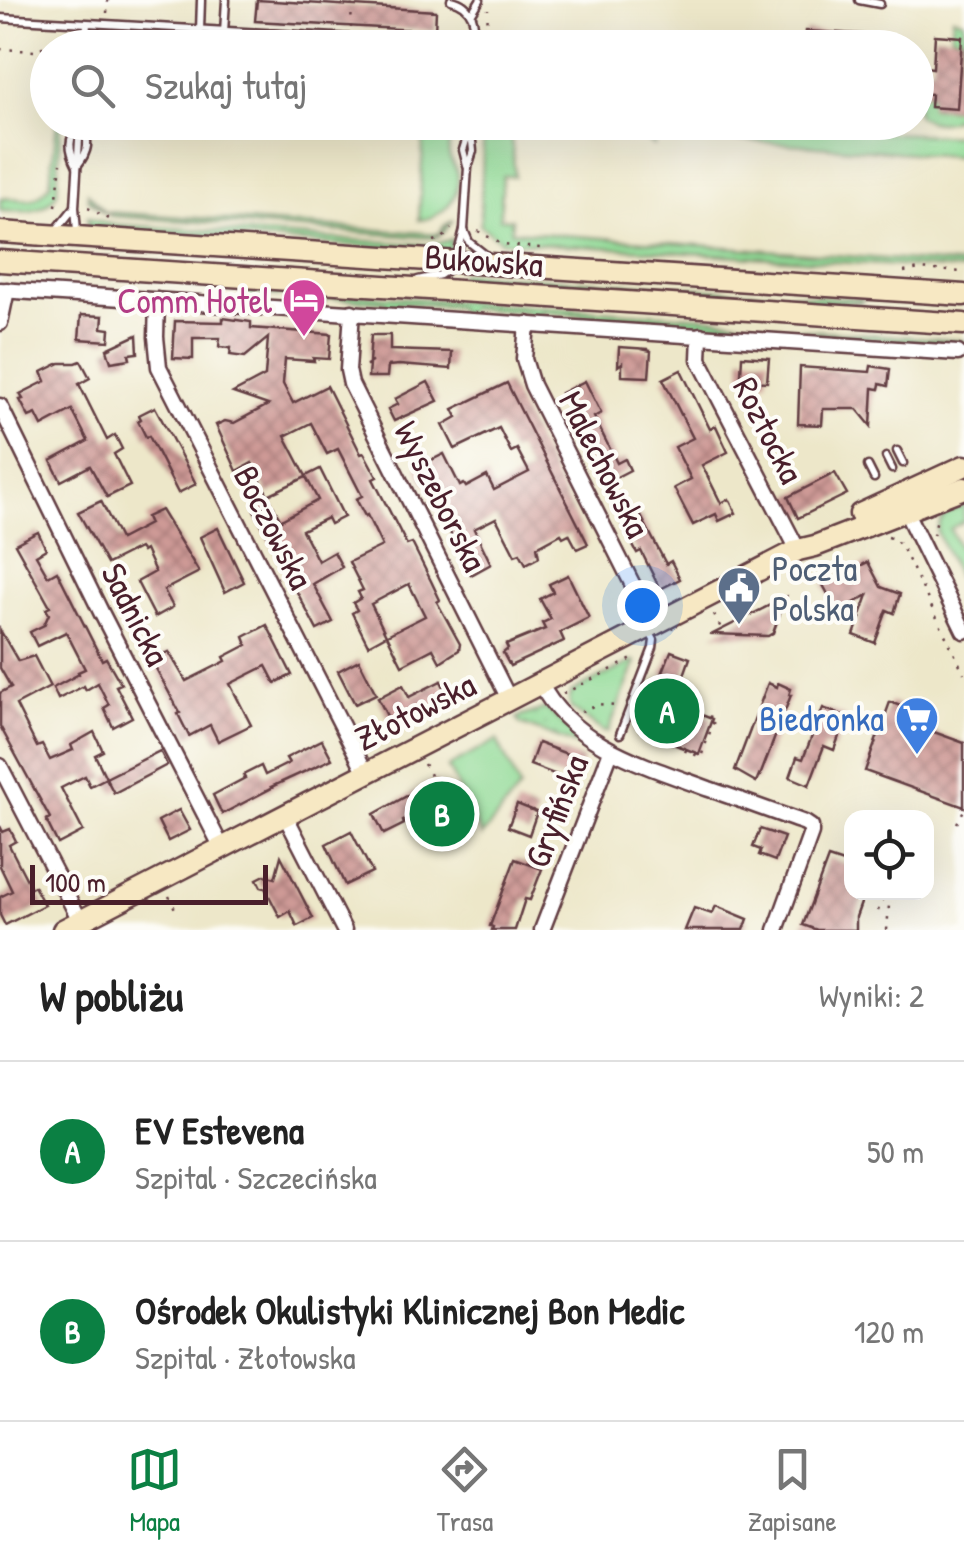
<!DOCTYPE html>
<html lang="pl">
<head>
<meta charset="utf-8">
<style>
	:root { --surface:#fff; --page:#f6f6f6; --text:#222; --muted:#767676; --line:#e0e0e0; --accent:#0b8043 }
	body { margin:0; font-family:"Patrick Hand",sans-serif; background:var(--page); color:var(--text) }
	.controls { position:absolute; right:30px; bottom:30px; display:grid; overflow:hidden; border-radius:20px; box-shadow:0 10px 40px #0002 }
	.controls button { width:90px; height:90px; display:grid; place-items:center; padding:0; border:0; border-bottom:2px solid var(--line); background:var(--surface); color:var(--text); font:50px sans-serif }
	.scale { position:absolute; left:30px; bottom:25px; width:238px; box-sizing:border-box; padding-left:10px; border:5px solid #4a1f2b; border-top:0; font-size:28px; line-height:35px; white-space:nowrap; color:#4a1f2b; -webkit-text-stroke:8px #fdfcf7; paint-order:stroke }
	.you { position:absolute; left:642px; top:605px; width:35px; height:35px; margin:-25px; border:8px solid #fff; border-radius:50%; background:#1a73e8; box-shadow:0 0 0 15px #1a73e833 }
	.badge { display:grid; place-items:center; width:65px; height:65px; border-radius:50%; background:var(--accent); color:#fff; font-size:32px; font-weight:700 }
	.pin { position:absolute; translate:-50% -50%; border:5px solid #fff; box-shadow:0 2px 10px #0006 }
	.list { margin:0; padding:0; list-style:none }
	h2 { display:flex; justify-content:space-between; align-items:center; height:130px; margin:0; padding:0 40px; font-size:42px }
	h2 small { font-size:32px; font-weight:400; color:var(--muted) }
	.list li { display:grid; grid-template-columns:65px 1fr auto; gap:30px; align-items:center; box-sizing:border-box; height:180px; padding:0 40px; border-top:2px solid var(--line) }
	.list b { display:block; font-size:38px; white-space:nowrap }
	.list p { margin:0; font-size:32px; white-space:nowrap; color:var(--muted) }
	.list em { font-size:32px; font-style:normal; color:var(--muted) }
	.icon { flex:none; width:55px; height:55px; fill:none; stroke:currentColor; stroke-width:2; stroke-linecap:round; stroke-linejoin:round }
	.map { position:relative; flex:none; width:964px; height:930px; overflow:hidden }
	.search { position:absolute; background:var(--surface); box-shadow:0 10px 40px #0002; left:30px; right:30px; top:30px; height:110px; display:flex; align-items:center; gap:25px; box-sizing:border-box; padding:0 35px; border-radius:55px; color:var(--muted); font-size:38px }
	.sheet { height:490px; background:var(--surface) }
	nav { display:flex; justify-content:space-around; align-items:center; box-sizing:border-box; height:140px; border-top:2px solid var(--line); background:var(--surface); font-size:28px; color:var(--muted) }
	nav a { display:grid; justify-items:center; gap:5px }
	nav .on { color:var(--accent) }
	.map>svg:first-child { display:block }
	.grass { fill:#91da96; stroke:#6e7c60; stroke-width:2.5 }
	.park { fill:url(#park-dots); stroke:#6e7c60; stroke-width:2.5 }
	.building { fill:url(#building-cross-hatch) }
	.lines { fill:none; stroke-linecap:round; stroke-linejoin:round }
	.lane-casing { stroke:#623d43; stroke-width:11 }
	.street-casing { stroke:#623d43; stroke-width:19 }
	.secondary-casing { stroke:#623d43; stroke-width:25 }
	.path { stroke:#623d43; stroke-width:2.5; stroke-dasharray:2.5 8; stroke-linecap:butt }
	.lane { stroke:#fff; stroke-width:6 }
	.street { stroke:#fff; stroke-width:14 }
	.secondary { stroke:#f7e8c3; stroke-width:20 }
	.labels { text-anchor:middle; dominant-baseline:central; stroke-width:8; stroke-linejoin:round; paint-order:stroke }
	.street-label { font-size:35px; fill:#4a1f2b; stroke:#fdfcf7 }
	.hotel-label { font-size:35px; fill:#b23c85; stroke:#fdfcf7; text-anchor:end }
	.service-label { font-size:35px; fill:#4e5e75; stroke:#fdfcf7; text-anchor:start }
	.shop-label { font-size:35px; fill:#366cbe; stroke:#fdfcf7; text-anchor:end }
</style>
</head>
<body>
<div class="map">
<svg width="964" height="930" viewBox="0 0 964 930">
	<defs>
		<pattern id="park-dots" width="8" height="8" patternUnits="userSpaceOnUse" patternTransform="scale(2.5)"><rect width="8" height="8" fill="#91da96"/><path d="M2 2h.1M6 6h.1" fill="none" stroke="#7fbb81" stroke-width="1.8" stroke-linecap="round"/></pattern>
		<pattern id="building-cross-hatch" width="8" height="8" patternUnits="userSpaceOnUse" patternTransform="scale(2.5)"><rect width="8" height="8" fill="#ce9a96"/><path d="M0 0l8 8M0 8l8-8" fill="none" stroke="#a97d7b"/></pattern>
	</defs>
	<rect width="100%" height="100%" fill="#fdfcf7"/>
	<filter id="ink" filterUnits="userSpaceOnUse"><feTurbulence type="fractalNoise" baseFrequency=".01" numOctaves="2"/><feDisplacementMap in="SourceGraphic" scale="20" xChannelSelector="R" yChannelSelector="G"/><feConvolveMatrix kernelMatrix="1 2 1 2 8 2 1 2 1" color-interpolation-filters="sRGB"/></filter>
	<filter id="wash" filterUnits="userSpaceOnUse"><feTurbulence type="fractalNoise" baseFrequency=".0048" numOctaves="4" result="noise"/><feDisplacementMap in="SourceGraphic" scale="40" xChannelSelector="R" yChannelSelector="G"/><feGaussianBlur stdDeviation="2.25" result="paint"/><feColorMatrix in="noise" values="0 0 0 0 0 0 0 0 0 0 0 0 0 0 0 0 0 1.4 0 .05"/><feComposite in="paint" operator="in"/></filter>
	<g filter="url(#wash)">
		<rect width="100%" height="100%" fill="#ede7c9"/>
		<g class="grass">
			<path d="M953,17L964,21V108C955,126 931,125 917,115L916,93L931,94V107L957,109L962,37L951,36Z"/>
			<path d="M652,122H785V125H793L794,122L858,123L870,132L964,136V157L655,134L654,146L645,139L641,128H651Z"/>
			<path d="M57,123H61L57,193C44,215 23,212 0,211V199C23,195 31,210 50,184Z"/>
			<path d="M424,123H451C450,133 448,145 449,155C451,164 458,168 458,177C459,200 441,219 419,220Z"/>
			<path d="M484,123H500V136L511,135L515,176H503L500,218L512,219L511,231L964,265V270L501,241L480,225Z"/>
			<path d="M88,193L105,212L439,234L444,226L453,220L443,233L434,238L112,216L104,213L88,199Z"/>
			<path d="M87,217L109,224L433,245L452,239L449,252L89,228Z"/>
			<path d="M462,273L862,299V302L799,303L456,280Z"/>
			<path d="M191,284L704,317L807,330L964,341V347L797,332V336L744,331L741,326L684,322L679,327H674L669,321L613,317L608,323L603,322L598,316L542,312L536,318H532L527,312L471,308L465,313H460L456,307L400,303L394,309L389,308L385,302L328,298L323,304H318L314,298L257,294L249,299H242L243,290L191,286Z"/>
			<path d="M964,505V521L950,529L964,557V591L937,532C940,515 950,511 964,505Z"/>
			<path d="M634,661L636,662L608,732H604L571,708L569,700L572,692Z"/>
			<path d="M497,740L520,788L482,836L448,767Z"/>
		</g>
		<path class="park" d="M546,708L567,728L596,748L598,753L520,724L517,718Z"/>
		<g id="blocks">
			<g class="building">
				<path d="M257,0L436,11L435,31L255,21Z"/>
				<path d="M805,31L877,35L876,48H804Z"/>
				<path d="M935,35L962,37L957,109L930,107L931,94L916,93V66L933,68Z"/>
				<path d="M81,315L103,316L102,328L110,329L109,341L79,339Z"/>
				<path d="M223,318L251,322V328L331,334L329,359L313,358L314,361L285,359L283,384L293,403L327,386L361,454L364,453L377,477L373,479L407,545L412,543L431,581L440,600L437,602L460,644L459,650L440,662L433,649L402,665L387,635L425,616L409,584L371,604L386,635L368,645L352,613L357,610L353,603L361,598L358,592L363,590L349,562L382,546L367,515L365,516L356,499L362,496L338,449L327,454L311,423L285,436L306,476L320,469L344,517L330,524L327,518L302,530L318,561L334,552L342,567L313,584L333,622L317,630L254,510L271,502L281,520L318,500L306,477L268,495L252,463L237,471L216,425L225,421L234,423L268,405L233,393L265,376L268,338L245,357L230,355L231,348L219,347L220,338H193V359L173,358L175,321L223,322Z"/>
				<path d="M137,335L138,353L129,354L130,359L111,362L107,349Z"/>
				<path d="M371,335H390V350L452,352L451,369L399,365L388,366L387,377H368L369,365H366L372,362H369Z"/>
				<path d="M619,347L649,349L646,350L651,351L649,377L622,376V363L618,366Z"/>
				<path d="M742,356L769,358L767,382L749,381V376L741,375Z"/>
				<path d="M81,361L90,378L79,384L107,440L115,435L122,449L114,454L130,486L107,497L90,466L61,481L51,461L88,441L72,410L42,426L36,414L29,417L20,400L23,399L20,394L46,381L42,372L60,363H76Z"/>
				<path d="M871,366L890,369L888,386L880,384L879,389L873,388L871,426L857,409H823L822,425L798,424L800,367L870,372Z"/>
				<path d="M681,370L710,429L716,426L728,452L702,465L721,503L729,499L736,513L719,521L716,514L693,525L674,488L691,479L675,447L693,438L663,379Z"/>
				<path d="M585,381L601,413L594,417L617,463L625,459L630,470L601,485L585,453L590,451L561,393Z"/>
				<path d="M428,382L438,401L394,421L388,409L398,404L395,399Z"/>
				<path d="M507,383L588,544L577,549L569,534L563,537L561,534L537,547L539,557L526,564L520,553L515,555L496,518L474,529L491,564L471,575L438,508L443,506L431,482L425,485L416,468L444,454L460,486L464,484L466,487L487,476L494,490L529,472L517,449L511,452L499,428L455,449L443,425L457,417L453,409Z"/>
				<path d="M155,407L196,484L178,493L149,436L146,437L138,421L141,419L139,415Z"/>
				<path d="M835,473L847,494L798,518L788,497Z"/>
				<path d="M101,501L120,539L149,524L146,517L161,510L199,572L164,590L173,607L155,617L137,582L155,572L145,550L142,552L139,548L107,564L78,512Z"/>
				<path d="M641,516L666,564L671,561L680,579L660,589L641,551L637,553L622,525Z"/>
				<path d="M218,528L244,582L225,592L200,537Z"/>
				<path d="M38,532L46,549L36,555L48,576L57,571L102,660L106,658L121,684L116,686L132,717L113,727L104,708L109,705L98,683L86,690L84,686L58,699L53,688L79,674L78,672L85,669L66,632L37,646L30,632L44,625L49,614L46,609L50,607L15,544Z"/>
				<path d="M868,562L881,587L900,594L894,613L887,610L875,643L854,635L868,595L838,612L823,585Z"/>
				<path d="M568,575L589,618L560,632L564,641L510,666L503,653L508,649L506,645L545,629L542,623L551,619L540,599L553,592L549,584Z"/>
				<path d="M786,597L773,633L768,636L713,634Z"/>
				<path d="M267,625L292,675L275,683L266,666L230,684L251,725L218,741L210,725L189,736L178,714L180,713L152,661L169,652L186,681L226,661L224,657L247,645L244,637Z"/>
				<path d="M0,630L18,661L34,656L50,687L16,705L37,747L42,745L50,760L73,750L71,745L94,732L103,751L95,755L106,778L90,786L85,776L61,788L83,831L58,844L46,820L50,818L0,726V693L11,687L0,668Z"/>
				<path d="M671,651L690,658L682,681L662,674Z"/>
				<path d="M359,660L376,694L355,704L338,671Z"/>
				<path d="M441,681L449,698L392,726L378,698L403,685L409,697Z"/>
				<path d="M768,683L777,687L778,683L791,689L789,695H791L760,776L759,775L756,782L735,770Z"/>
				<path d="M653,696L712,719L699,754L640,731Z"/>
				<path d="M890,702L924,715L920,727L964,743V807L865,771Z"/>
				<path d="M823,708L846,717L834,750L824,746L809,785L790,777L797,757L803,759Z"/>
				<path d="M322,740L332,759L271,787L272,788L222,814L213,795L245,778L243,775L261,766L265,775L289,763L286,758Z"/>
				<path d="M538,743L583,760L575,782L530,765Z"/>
				<path d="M160,751L167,765L114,793L106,778Z"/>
				<path d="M436,780L445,797L449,796L459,816L435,829L425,809L403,821L404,824L384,834L374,814Z"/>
				<path d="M517,804L537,812L529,835L508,827Z"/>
				<path d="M179,810L190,830L168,841L158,821Z"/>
				<path d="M0,826L3,832L10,829L16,841L9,845L31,888L34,886L44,905L5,925L0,915V897L12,891L0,866Z"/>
				<path d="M760,829L784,837L775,861L759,855L761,850L753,847Z"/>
				<path d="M351,831L372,872L345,885L326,844Z"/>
				<path d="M281,856L313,918L297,926L290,911L280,917L265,888L261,887L257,879L265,875L275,878Z"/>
				<path d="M828,858L852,866V892H865L856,917V930H817L803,925Z"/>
				<path d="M515,859L542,869L530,900L525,899L515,930H492L493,927L490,926Z"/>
				<path d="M716,906L748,919L744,930H685L694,908L712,914Z"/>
			</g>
		</g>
	</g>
	<g filter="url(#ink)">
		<use href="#blocks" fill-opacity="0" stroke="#623d43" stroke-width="2.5"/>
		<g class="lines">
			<g class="lane-casing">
				<g id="lane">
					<path d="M451,0C475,5 475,24 475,45"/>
					<path d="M859,0L880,4"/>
					<path d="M472,13L480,0"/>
					<path d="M0,18L475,45"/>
					<path d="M200,30L201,0"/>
					<path d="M224,32L226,0"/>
					<path d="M85,48L87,24"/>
					<path d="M78,124C68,140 68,148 77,166C89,151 90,142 82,125"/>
					<path d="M467,166L463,150L468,134"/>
					<path d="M57,229L74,208"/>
					<path d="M464,230L469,242L487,256"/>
					<path d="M77,231L75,207L80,122"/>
					<path d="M457,256L464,230L468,167L473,151L470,122"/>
					<path d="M418,280L440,275L452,267"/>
					<path d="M897,451L903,463"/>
					<path d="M886,457L892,469"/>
					<path d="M868,466L874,478"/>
					<path d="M620,734L653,648L654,640L650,633"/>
				</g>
			</g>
			<g class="street-casing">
				<g id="street">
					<path d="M0,290L958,353"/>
					<path d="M157,300L156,337L159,367L366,773"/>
					<path d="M352,312L348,370L351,384L509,699"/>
					<path d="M0,323L7,290"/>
					<path d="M527,324L524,359L532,385L653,625"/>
					<path d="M700,335L699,359L798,550"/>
					<path d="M0,406L102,614L222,848"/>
					<path d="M903,506L964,631"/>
					<path d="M540,683C572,746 647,766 709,789C741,800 773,812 805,823L811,827V833L776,930"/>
					<path d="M0,766L85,930"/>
					<path d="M285,815L344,930"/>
					<path d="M542,930L611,751"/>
				</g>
			</g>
			<g class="secondary-casing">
				<g id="secondary">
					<path d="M0,232L964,295"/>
					<path d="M0,261L964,324"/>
					<path d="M860,514L964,466"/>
					<path d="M63,930L798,550L815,546L964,488"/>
				</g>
			</g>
			<g class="path">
				<path d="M107,13L108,0"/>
				<path d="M351,28L352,0"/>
				<path d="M487,31L488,9"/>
				<path d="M103,48L105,36"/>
				<path d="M0,49L36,51L60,36L67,41L68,48"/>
				<path d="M453,141L454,122"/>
				<path d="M56,206L61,163"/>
				<path d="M88,208L111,220"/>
				<path d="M478,231L503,245L541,248"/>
				<path d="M434,241L443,238L451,229"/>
				<path d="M904,272L919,269L964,272"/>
				<path d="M933,535L937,519"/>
				<path d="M888,537L895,539L903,549L964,673"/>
				<path d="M714,615L722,630"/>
				<path d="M563,694L636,657"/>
				<path d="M645,704L651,688"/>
				<path d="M581,712L597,704L616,706"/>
				<path d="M680,745L678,748L701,757L715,718L688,710"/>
				<path d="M424,764L433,781"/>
				<path d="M957,823L964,810"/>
				<path d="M169,896L176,911"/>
				<path d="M878,911L885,892"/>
				<path d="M887,930L890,892"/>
			</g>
			<use href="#lane" class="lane"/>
			<use href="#street" class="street"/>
			<use href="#secondary" class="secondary"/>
		</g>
	</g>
	<defs>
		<g id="hotel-pin" transform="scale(2.25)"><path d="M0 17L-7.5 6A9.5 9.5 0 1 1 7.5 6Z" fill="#d1479c" stroke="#fdfcf7"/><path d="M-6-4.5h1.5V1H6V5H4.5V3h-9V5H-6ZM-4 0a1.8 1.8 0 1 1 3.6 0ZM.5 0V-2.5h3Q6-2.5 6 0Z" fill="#fff"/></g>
		<g id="civic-pin" transform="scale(2.25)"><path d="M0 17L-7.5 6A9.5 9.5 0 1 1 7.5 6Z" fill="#5c6f8a" stroke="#fdfcf7"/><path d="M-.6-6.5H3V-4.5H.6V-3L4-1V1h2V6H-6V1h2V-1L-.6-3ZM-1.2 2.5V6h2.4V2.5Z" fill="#fff"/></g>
		<g id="supermarket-pin" transform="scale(2.25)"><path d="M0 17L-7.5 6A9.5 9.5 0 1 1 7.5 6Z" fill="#3f7fe0" stroke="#fdfcf7"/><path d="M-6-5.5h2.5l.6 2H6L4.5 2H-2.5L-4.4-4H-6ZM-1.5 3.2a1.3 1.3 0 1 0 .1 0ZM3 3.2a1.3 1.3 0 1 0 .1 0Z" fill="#fff"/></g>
	</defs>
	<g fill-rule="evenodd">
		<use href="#hotel-pin" x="304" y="300"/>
		<use href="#civic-pin" x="739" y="588"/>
		<use href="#supermarket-pin" x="917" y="718"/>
	</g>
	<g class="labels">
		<g class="street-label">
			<text transform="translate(484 260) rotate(4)">Bukowska</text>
			<text transform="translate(769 430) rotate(63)">Roztocka</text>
			<text transform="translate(605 464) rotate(63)">Malechowska</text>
			<text transform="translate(441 496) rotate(63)">Wyszeborska</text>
			<text transform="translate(274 527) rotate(63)">Boczowska</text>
			<text transform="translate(136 614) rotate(63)">Sadnicka</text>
			<text transform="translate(415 711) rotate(-27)">Złotowska</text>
			<text transform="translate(556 811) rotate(-69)">Gryfińska</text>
		</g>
		<g class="hotel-label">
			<text x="272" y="300">Comm Hotel</text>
		</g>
		<g class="service-label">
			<text x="772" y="568">Poczta<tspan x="772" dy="40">Polska</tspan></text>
		</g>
		<g class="shop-label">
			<text x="884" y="718">Biedronka</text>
		</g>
	</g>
</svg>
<div class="controls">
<button><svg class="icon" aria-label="locate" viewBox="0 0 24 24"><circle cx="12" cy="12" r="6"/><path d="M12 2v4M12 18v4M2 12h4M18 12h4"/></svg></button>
</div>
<div class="scale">100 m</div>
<div class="you"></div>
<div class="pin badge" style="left:667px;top:711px">A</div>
<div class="pin badge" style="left:442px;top:814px">B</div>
<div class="search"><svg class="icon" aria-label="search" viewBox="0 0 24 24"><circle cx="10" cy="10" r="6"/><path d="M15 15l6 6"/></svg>Szukaj tutaj</div>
</div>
<section class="sheet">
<h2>W pobliżu<small>Wyniki: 2</small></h2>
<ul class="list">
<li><span class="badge">A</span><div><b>EV Estevena</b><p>Szpital · Szczecińska</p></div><em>50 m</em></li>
<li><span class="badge">B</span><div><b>Ośrodek Okulistyki Klinicznej Bon Medic</b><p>Szpital · Złotowska</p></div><em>120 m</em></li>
</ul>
</section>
<nav>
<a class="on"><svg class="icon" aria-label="map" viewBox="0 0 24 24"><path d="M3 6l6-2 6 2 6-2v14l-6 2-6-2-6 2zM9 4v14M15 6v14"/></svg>Mapa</a>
<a><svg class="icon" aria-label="directions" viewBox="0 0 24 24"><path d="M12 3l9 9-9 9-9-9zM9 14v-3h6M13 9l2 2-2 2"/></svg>Trasa</a>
<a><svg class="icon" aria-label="saved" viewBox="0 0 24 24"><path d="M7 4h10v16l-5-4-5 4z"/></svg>Zapisane</a>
</nav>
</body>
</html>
